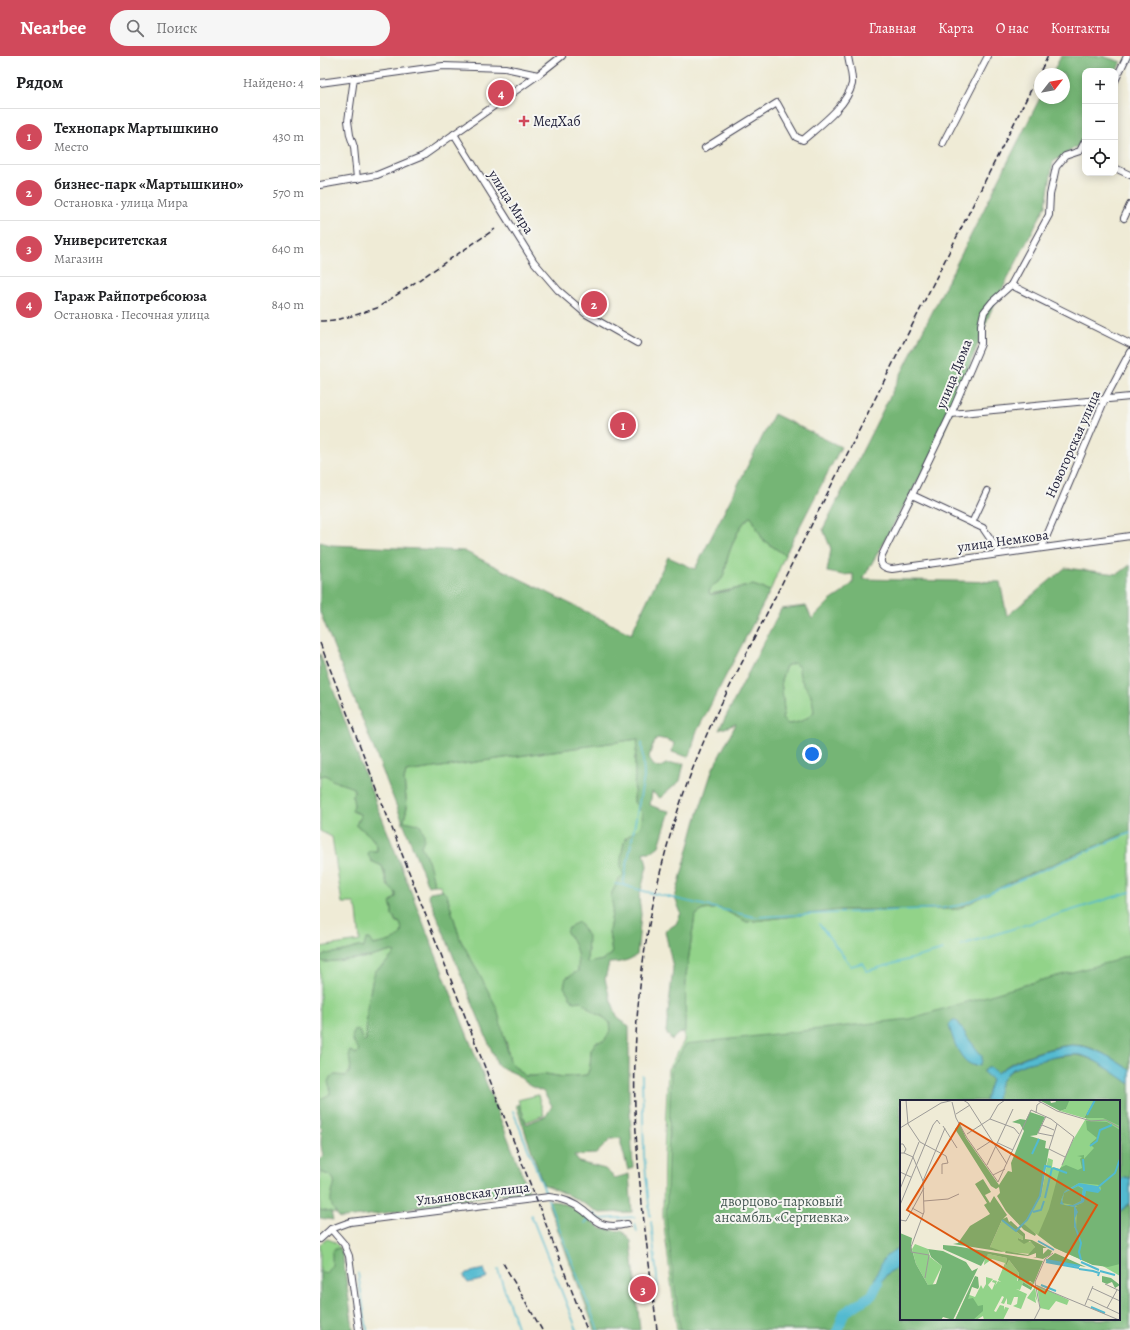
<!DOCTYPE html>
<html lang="ru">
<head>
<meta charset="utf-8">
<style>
	:root { --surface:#fff; --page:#f6f6f6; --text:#202124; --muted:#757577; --line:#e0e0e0; --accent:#d1495b }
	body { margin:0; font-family:Alegreya,serif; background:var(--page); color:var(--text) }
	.controls { position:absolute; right:12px; top:12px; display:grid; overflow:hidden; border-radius:8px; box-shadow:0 2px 10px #0003 }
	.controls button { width:36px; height:36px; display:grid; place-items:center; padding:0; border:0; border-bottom:1px solid var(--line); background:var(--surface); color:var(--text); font:20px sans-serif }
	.compass { position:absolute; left:714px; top:12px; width:36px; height:36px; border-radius:50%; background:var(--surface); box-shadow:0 2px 10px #0003; rotate:59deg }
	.you { position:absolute; left:492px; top:698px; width:14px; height:14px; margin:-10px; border:3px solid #fff; border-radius:50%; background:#1a73e8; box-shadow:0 0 0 6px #1a73e833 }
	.badge { display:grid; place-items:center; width:26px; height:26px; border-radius:50%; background:var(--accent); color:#fff; font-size:13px; font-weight:700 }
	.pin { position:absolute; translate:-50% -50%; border:2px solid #fff; box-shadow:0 1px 4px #0006 }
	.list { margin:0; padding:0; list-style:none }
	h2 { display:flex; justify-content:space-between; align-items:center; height:52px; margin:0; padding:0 16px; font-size:17px }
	h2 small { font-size:13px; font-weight:400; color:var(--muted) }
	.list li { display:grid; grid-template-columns:26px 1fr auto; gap:12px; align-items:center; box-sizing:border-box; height:56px; padding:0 16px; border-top:1px solid var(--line) }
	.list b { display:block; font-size:15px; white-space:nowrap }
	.list p { margin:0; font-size:13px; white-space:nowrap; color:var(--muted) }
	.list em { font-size:13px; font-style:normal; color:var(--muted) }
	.icon { flex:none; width:22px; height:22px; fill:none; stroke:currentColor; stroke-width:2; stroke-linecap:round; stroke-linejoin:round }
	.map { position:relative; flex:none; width:810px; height:1274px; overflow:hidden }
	header { display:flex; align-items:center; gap:24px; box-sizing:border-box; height:56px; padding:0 20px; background:var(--accent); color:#fff }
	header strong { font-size:19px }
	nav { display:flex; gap:22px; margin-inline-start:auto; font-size:14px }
	.search { width:280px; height:36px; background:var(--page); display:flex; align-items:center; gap:10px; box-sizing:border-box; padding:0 14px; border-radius:22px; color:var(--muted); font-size:15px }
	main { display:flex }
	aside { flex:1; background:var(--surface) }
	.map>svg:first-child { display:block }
	.green { fill:#92d389; stroke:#5a7a62; fill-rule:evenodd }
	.forest { fill:#75b575; stroke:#4c6c58; fill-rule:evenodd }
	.water { fill:#52bad0; stroke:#3a6e86 }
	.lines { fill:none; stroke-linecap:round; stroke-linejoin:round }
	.stream { stroke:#52bad0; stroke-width:1.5 }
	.river { stroke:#52bad0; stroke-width:10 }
	.minor-casing { stroke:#414052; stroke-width:8 }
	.minor { stroke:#fff; stroke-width:6 }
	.rail { stroke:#22223b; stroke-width:1.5; stroke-dasharray:6 3; stroke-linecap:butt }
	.poi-dot { fill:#d1495b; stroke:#f6f6f2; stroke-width:1.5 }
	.labels { text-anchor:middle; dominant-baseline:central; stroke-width:4; stroke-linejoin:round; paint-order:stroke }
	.poi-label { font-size:14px; fill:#22223b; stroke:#f6f6f2; text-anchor:start }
	.street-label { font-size:14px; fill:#22223b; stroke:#f6f6f2 }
	.park-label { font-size:14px; fill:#445752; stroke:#f6f6f2 }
	.inset-river { fill:none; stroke:#52bad0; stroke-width:2 }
	.inset-road { fill:none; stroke:#9d9b98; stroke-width:1 }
	.view { fill:#de560e; fill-opacity:0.15; stroke:#de560e; stroke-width:2 }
	.inset-edge { fill:none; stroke:#22223b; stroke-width:2 }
</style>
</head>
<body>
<header>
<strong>Nearbee</strong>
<div class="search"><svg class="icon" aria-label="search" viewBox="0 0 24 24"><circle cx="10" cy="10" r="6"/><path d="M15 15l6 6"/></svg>Поиск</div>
<nav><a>Главная</a><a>Карта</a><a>О нас</a><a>Контакты</a></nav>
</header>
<main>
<aside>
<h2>Рядом<small>Найдено: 4</small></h2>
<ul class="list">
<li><span class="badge">1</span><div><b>Технопарк Мартышкино</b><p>Место</p></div><em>430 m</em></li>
<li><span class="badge">2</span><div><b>бизнес-парк «Мартышкино»</b><p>Остановка · улица Мира</p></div><em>570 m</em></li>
<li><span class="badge">3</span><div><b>Университетская</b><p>Магазин</p></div><em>640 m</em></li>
<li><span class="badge">4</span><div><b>Гараж Райпотребсоюза</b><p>Остановка · Песочная улица</p></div><em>840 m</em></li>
</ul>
</aside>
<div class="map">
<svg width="810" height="1274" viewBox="0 0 810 1274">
	<rect width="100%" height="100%" fill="#f6f6f2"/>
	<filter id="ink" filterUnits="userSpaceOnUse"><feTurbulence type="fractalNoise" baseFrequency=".025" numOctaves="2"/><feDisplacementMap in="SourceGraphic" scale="8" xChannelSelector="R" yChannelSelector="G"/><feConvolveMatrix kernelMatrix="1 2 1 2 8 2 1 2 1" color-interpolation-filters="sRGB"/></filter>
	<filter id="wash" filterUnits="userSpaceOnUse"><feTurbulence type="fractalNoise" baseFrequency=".012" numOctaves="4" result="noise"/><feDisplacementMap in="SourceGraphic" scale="16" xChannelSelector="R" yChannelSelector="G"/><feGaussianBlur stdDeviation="0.9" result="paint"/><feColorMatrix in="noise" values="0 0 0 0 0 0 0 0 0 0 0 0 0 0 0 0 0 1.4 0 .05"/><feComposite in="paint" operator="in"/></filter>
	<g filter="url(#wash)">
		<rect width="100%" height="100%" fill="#efebd6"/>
		<g class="green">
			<path d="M431,460L443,484L465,499L450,535L433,529L390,538L389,536C392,527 400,527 403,521C406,515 406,506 408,500C413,486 419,469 431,460Z"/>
			<path d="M474,607L479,611C479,625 484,627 490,637C493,643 493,650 494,656C486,664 479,667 467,668L462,663L464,654L461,624L466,610Z"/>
			<path d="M318,683L315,702L314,746C316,749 321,752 322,755C328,769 314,777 305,782L304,818L298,824L291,839L293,852L289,875L292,898L283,904L267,908L268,892L254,886L259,903L258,915L246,922C254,933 262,949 274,956C280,960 285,962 290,966L291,974L284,985L276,986L271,994L270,1011L267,1019L243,1021L226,1018L214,1020H204L190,1005L187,988L156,912L140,883L127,839L122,834L120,829H114C110,803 98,787 84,765L87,751L84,724L86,716Z"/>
			<path d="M6,719L19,727L32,731L34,733V756L40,758V763L37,765C42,773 59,786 57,795H49L51,805L62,810L67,829L76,837V841L71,845V850L72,852V860L75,862L76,866L80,867C90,886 57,889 45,889L44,892L39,891L20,896L5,898L6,906L50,901L72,895L75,897L65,908L59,912L52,926L47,953L46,984L43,985L40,977L37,974L34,975L33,985L39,994L36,998L30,995C27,1004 35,1012 26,1020L15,1019L10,1038L3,1042L0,1041V891L40,885L37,855L34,847H22L12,781L0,775V720Z"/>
			<path d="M810,775V1274H357L343,1161L344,1099L348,1013L364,985L366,919L375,860L383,854L400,852L427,866L519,854L638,853L689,827ZM581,1045H799V1263H581Z"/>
			<path d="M218,1039L224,1059L206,1066L198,1044Z"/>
			<path d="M0,1116C4,1118 9,1118 12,1121C17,1126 13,1131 12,1136C11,1143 13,1151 16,1158L0,1154Z"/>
			<path d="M7,1183C15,1185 18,1189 22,1196L33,1274H0V1188Z"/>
		</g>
		<g class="forest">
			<path d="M741,0H782L801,6L795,18V15H765V77L759,89L733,106L726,149L670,257L620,385L543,523L680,526L687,560L745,512L798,518L810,509V775L689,827L638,853L519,854L427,866L400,852L383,854L375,860L366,919L365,975L357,979L352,984L346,976L353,912L345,875L356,868L361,857L355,842L376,764L393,712L416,668L399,674L461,553L486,550L492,563L510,545L522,537L533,527V518L523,519L507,516L511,493L503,473L720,42H744V18H732ZM474,607L479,611C479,625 484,627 490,637C493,643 493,650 494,656C485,664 480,667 468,668L462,663L464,654L461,624L466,610Z"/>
			<path d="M454,358L521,391L465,499L443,484L431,460C419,468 413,486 408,500C406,506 406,515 403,521C400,527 392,527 389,536L390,538H394L433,529L450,535L376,677L371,697L368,701L352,696L354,687L348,684L337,682L332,691L329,701L333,709L339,712L346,708L364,707L360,725L340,742L332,736L330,749L340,753L350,755L339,790L331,796H324L327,810L319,842L321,858L317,899C308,905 300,907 289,907L285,923L289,939L297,960L309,971V1039L313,1111L308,1114L301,1088V1082L291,1083L276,1098L254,1099L259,1106L285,1113L295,1122L309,1118L312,1156L280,1157L254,1142L223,1128L196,1049L199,1048L206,1068L226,1060L232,1050L224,1036L210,1030L196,1018L178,1010L108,838L110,836L122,834L127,839L140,883L156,912L177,952L190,1005L204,1020H214L226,1018L243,1021L267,1019L270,1011L271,994L276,986L284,985L291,974L290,967L282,960L273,956L262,945L253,946L244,931L246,922L258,915C259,899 256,889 246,875L252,869L259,866L268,880L267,907L283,904L292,898L289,875L293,852L291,839L298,824L304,818C303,818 301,813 301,812C300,807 303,785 306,782C317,771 324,776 322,756L319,753L314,746L315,702L318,683L86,716L84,724L87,751L84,765L99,768C105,776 106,781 101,790C108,802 112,815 114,829L108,830L0,556V486L11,489L144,495L311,578L348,501L375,513Z"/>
			<path d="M0,598L40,706L209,1136C170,1138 132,1145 94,1152C71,1157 48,1159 24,1162H20C15,1157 10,1149 11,1142C11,1135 18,1127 12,1121C9,1118 4,1118 0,1116V1104L3,1099C0,1088 1,1085 2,1073L0,1070V1041L3,1042L10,1038V1032L8,1026L10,1021L15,1019L26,1020C35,1013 28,1005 29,996L30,995L36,998L39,994C35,988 28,981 36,974L39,975L43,985L46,984L47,953L52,926L55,915L65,908L75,897L72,895L50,901L6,906H3L1,903V901L5,898L20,896L39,891L44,892L45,886L47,883H50L54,889C65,886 88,884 80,867L74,864L75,862L72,860V852L70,847L76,841V837C63,828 68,822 62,810L51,805L48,798L49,795H57C59,785 44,774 36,770V768L40,763V758L32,755L34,749L32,739L35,736L33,732L12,724L6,719L0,720Z"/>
			<path d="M810,900V1014C798,1006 778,993 764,990C744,986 713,997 695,1005C689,1008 683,1013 677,1017L670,1011L672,1024L665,1045H581V1189L564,1202L552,1238L567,1218L581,1208V1263H799V1156L810,1148V1274H360L346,1163L351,1013L366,988L589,963L718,925L794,905L801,901ZM638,966L647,982L655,1011Z"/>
			<path d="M755,999C772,1000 797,1017 810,1028V1122L804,1121L799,1126V1045H677C677,1040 677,1034 679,1030C686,1005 734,1001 755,999Z"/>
			<path d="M229,1145L239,1146L250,1150L282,1173L302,1175L311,1185L320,1274H275L229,1150Z"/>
			<path d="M0,1154L11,1156L13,1164L0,1162Z"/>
			<path d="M20,1192L23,1202L33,1274H0V1215L6,1217L12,1209V1197L15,1193Z"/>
		</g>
		<g class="water">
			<path d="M633,964L638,966L648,982L662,1000V1005L660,1009C642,1014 632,982 629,969Z"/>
			<path d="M752,989C774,990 792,1002 810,1014V1028C799,1020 773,1001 760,999C750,998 737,1000 727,1003C699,1009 678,1012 677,1045H665L672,1024L663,1016L667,1011H670L677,1017C700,1001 724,993 752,989Z"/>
			<path d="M804,1121L810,1122V1147L799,1156V1126Z"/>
			<path d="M581,1189V1208L567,1218L552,1239L555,1221L564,1202Z"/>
			<path d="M164,1213L167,1221L166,1223L148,1227L145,1223L144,1219L146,1217Z"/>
		</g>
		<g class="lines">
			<g class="stream">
				<path d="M322,687L324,721L303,829L327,836L434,861L623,852L641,849L810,777"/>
				<path d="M295,828L303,829"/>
				<path d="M499,868L531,910L542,907L547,915L623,894"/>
				<path d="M641,889L810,836"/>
				<path d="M322,1019L324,1099L330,1160"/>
				<path d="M193,1055L226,1138"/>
				<path d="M228,1143L278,1274"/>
				<path d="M211,1159L257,1274"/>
				<path d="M272,1159L274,1158L279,1163L315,1161"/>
				<path d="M331,1165L338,1231"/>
				<path d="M265,1167L268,1164"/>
				<path d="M315,1167L317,1176"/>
				<path d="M178,1214L198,1274"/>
				<path d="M38,1217L47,1274"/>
			</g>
			<path class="river" d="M518,1274L524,1257L552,1239L558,1227"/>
		</g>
	</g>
	<g filter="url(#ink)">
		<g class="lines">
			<g class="minor-casing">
				<g id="minor">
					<path d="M34,22L28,65L30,79L34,91L37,123"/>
					<path d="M795,25L807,0"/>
					<path d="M0,27L123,10L185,12L218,19"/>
					<path d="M134,78L214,206L238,234L266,258L317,287"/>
					<path d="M765,85L760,95L745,100L736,111L730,139L729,159L691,229L672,246L664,256L661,269V288L631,358L592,439L562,499C559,508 562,512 572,513L810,480"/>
					<path d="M623,87L668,0"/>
					<path d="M385,92L457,47L476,81L483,84C499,70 527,50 532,28C533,20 529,8 528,0"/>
					<path d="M795,112L810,119"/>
					<path d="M0,129L57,119L103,100L218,19L242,0"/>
					<path d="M804,162L810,149"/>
					<path d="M691,229L810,288"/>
					<path d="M631,358L810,341"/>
					<path d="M592,439L663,472L680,497"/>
					<path d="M652,467L667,435"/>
					<path d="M722,491L785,343L810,296"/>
					<path d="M11,1173L24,1188L29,1200L39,1274"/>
					<path d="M0,1183L11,1173L30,1166L229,1141C242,1142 254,1147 264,1155C270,1160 275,1166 282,1168C290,1171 299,1170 307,1168"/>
				</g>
			</g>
			<use href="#minor" class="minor"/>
			<g class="rail">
				<path d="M0,265C20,265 38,258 57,252L175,173"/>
				<path d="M0,587L267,1274"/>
				<path d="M183,1207L222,1274"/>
				<path d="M337,1274C327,1185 312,1094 315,1004C318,886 345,768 395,660L728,0"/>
			</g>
		</g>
	</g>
	<path class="poi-dot" d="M202 59h4v4h4v4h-4v4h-4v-4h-4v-4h4z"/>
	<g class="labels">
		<g class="poi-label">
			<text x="213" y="65">МедХаб</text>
		</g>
		<g class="street-label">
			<text transform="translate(191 146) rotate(58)">улица Мира</text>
			<text transform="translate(634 318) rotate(-68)">улица Дюма</text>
			<text transform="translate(753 388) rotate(-66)">Новогорская улица</text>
			<text transform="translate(683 485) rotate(-8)">улица Немкова</text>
			<text transform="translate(153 1138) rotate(-7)">Ульяновская улица</text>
		</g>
		<g class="park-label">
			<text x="462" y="1145">дворцово-парковый<tspan x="462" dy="16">ансамбль «Сергиевка»</tspan></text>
		</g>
	</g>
	<g transform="translate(580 1044)">
		<rect width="220" height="220" fill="#efebd6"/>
		<path d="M168,0H194L184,18L160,11L166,9ZM197,0H220V176L201,165H193L155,148L124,125L141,96L148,58L153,60L152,67L160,69L173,40ZM102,120L123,137V140L118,138L119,140L131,142L135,147L131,154L95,151L90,147ZM15,144L28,149L30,157L42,166L32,186L28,185L16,164L12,149ZM88,154L107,158L105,168L109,160L119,173L117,181L123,179L133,183L131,187L123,182L120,190L116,189L127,194L121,209L113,206L117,204L118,197H114L111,205L107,204V198L104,204L101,203L104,197L102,196L94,211L96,212L100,205L104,206V210L105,207L109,208L103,220H84L83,216L76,220H55L67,194L75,197L81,185L83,189L86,184V177L93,179L88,185L92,190L95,183L92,182L93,180L97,181L95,186L98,181L101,182L98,180L105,163L92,159L84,165L85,156ZM137,185L169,200L167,205L156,201L149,210L140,208ZM135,187L137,199L138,203L135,196L136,203L127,198Z" fill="#92d389"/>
		<path d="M139,0H150L151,3L156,2L155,0L169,1L166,9L160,11ZM194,0H220V26L203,18H184ZM130,12L145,17L137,35L130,36L146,41L145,48L149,49L141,96L124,124L136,134L135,136L124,130L106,111L97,96L100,93L99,87L96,89L91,86L55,29L60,24L66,38L99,85L108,71L112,72L111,63L124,31L120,24L112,22L120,19L126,20ZM186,21L207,22L220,30V164L208,167L193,165L155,148L138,135L149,109L160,68L166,65L178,70L182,68L180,59L182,57L177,56L184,55V59L194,48L190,44L197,38L187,30ZM179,83L200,85L201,90L186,91L182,103L175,106L178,107H175L177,110L176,130L174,127V107L161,104V100L165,91ZM83,79L91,92L85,95L90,103L94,96L107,115L103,119L107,117L109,122L111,121L125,134V139L132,140L147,148H143V154L148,149L152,151L150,155L143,159L133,157H136V153L128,156L105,153L106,151L128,155L135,147L130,141L124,144L118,140V138L123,140V137L102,120L90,147L104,152L53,144L58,143L70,126L90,114L84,105L87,103L75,84ZM178,86L183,89L181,101L173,105L162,103L164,93ZM0,133L12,138L11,146L16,164L28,185L36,184L42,166L31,157L28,149L43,151L66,162L72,171L78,168L53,220L43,217L41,220H0ZM43,145L55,146L143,161L131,190L122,185L123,182L131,187L133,183L130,181L127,183L123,179L118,181L119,173L109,160L105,168L107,158L88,154L81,166L43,149ZM155,153L186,167L146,160ZM75,176L78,177L79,187L78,189L72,187L68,199L73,198L78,206L83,205V211L73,220H55ZM202,176L211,178L220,185L215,188L212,182L207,184L202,182Z" fill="#75b575" fill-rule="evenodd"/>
		<path d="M179,83L197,86L201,90L198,93L186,91L184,102L175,106L178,112L175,118L177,131L174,127V107L160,104L164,92ZM178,86L183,88L181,101L173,105H164L162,101L164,93Z" fill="#52bad0" fill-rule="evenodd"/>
		<path class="inset-river" d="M187,15L195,0M190,46L197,41L200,30L212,25M132,54L139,39M183,59L184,71M153,68L167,73M197,88L215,73L220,59M145,98L152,68M133,112L141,110L144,101M102,120L116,131L127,120L140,96L145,66L151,67M176,129L181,143L179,152L181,160M138,141L154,150M146,160L180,166M146,162L179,168M181,162L199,170M179,169L193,171L199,173L198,176M200,171L215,175M141,185L156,191M191,207L205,213"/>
		<path class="inset-road" d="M6,0L8,24L20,42L46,56L48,63L42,64V74M63,0L68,3L107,64M137,0L157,11L191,21L206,20L220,28M52,2L56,18L67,38L98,82L131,10L151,19L174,37L162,65M136,13L137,5L141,2M56,14L70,5M146,16L138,33L153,36M90,19L114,28L119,34M157,24L149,49L165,57M142,25L154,30M43,26L57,48M0,28L41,3L54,0M67,34L90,19L98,5L105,0M98,43L113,50M0,44H3L6,49L4,53H0M77,50L91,41M4,53L13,57L23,81M13,57L19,42M87,65L113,9M0,72L11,77M93,75L105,69M0,89L13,57M24,101L48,99L59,94M0,105L33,25L37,20L40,24M12,108L23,114M0,120L6,121L24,88M25,178L29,155L11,152V147L24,112L23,81L45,28M205,184L220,191M135,185L219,220M192,188L220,201M188,199L220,214M185,205L193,186M207,208L217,190M134,220L140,208L135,182L145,159L153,153"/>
		<path class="view" d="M60,23L197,105L145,193L7,110Z"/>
		<rect width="220" height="220" class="inset-edge"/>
	</g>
</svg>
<div class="controls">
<button>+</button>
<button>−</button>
<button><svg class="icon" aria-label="locate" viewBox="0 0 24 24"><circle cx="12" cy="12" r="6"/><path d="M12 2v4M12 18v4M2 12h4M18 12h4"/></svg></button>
</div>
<svg class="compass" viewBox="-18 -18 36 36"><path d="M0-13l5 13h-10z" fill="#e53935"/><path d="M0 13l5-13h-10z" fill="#757577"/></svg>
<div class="you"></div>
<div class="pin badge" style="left:303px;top:369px">1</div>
<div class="pin badge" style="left:274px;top:248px">2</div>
<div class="pin badge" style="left:323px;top:1233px">3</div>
<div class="pin badge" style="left:181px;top:37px">4</div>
</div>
</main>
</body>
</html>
